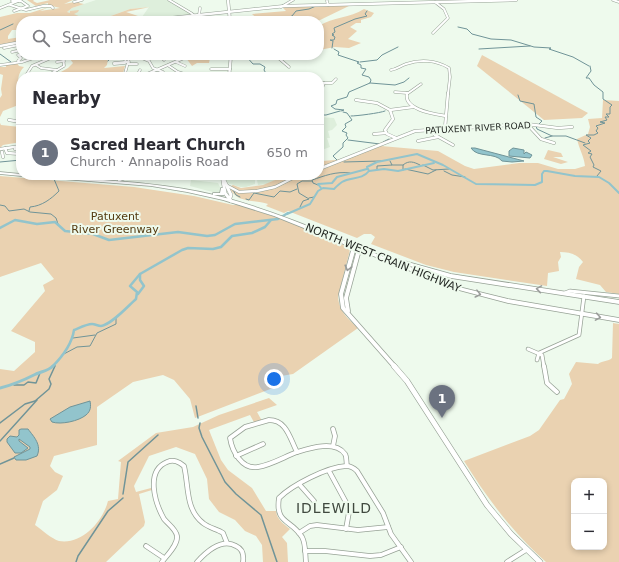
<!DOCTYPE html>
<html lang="en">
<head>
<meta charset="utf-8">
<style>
	:root { --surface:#fff; --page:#f2f2f3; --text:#2b2b33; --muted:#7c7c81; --line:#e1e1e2; --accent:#db2777 }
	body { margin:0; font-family:"DejaVu Sans",sans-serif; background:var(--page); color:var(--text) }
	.controls { position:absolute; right:12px; bottom:12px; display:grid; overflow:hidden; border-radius:8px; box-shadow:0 2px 6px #0003 }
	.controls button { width:36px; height:36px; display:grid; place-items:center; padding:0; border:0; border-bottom:1px solid var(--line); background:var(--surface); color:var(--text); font:20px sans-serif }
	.you { position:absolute; left:274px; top:379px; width:14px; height:14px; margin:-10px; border:3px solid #fff; border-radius:50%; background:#1a73e8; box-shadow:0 0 0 6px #1a73e833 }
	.badge { display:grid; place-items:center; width:26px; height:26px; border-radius:50%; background:var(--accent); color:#fff; font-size:13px; font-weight:700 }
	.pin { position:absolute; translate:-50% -33px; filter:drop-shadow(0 1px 2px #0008) }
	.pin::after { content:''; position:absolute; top:21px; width:14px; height:12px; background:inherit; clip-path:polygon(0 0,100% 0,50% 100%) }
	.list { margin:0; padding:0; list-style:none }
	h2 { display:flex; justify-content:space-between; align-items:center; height:52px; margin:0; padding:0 16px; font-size:17px }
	h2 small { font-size:13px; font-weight:400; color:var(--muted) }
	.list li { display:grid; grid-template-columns:26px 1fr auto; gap:12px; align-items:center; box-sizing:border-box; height:56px; padding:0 16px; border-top:1px solid var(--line) }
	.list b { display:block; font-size:15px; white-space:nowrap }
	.list p { margin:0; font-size:13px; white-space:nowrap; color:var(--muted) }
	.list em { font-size:13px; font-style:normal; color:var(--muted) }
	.icon { flex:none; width:22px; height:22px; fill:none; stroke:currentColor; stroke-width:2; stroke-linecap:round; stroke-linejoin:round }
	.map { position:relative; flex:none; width:619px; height:562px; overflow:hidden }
	.search { position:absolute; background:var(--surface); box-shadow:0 2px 6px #0003; left:16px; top:16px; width:308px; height:44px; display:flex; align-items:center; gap:10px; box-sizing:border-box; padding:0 14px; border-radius:16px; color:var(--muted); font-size:15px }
	.panel { position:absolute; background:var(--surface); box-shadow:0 2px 6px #0003; left:16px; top:72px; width:308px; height:108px; border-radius:16px }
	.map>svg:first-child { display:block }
	.built { fill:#deefdc }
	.green { fill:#ead2b1; fill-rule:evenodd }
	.water { fill:#92c4cc; stroke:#709498 }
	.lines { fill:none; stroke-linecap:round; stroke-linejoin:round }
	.stream-far1 { stroke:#709498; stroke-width:1 }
	.stream { stroke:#709498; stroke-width:1.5 }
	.river-far2 { stroke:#92c4cc; stroke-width:2 }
	.river-far1 { stroke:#92c4cc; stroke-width:2.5 }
	.river { stroke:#92c4cc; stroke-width:3 }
	.minor-far3-casing { stroke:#97a296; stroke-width:3 }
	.minor-far2-casing { stroke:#97a296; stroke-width:3.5 }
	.minor-far1-casing { stroke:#97a296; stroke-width:4.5 }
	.minor-casing { stroke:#97a296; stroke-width:5.5 }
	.major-far3-casing { stroke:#97a296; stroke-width:3.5 }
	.major-far2-casing { stroke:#97a296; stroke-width:4 }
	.major-far1-casing { stroke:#97a296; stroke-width:5.5 }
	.major-casing { stroke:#97a296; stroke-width:6 }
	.highway-casing { stroke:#97a296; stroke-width:1.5 }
	.minor-far3 { stroke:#fff; stroke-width:2 }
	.minor-far2 { stroke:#fff; stroke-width:2.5 }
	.minor-far1 { stroke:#fff; stroke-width:3 }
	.minor { stroke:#fff; stroke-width:4 }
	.major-far3 { stroke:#fff; stroke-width:2.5 }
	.major-far2 { stroke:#fff; stroke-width:3 }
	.major-far1 { stroke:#fff; stroke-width:4 }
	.major { stroke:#fff; stroke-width:5 }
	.highway { fill:#fff; fill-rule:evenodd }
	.oneway { stroke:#9a9c9a }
	.labels { text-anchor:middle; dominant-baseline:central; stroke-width:4; stroke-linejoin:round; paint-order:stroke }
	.far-street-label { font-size:9px; fill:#1f231f; stroke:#eefaed }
	.park-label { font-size:11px; fill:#533a10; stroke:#eefaed }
	.street-label { font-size:11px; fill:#1f231f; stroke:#eefaed }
	.near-neighbourhood-label { font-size:14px; letter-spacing:1px; fill:#40493f; stroke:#eefaed }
</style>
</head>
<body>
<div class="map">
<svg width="619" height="562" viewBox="0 0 619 562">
	<rect width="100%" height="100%" fill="#eefaed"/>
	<g class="built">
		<path d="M96,0H168L192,15L144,20L142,17L149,7L130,9L97,21H90L67,12L72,8Z"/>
		<path d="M319,117L334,118L337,125L332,130L328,131L330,138H327L330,147L319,151Z"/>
		<path d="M224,175H255V184L246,187H240L227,183Z"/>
		<path d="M256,175H286L267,184L258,185Z"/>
		<path d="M191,180L218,183L222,191L216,193L190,186Z"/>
	</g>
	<g class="green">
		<path d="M27,0H34L33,1L37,3L50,0H73L64,4L80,1L79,3L84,4L72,8L67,12L70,13V11L79,10L78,12L74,14L90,21H21V30H12L8,36V39L21,37V41L0,46V17L17,13H30L49,7L40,11L60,8L48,5V3L36,6Z"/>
		<path d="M351,5L318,21H260L252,14L286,11L282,7Z"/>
		<path d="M150,7L126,12L141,17L144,20L97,21L130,9Z"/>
		<path d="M364,9L374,13L371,17L361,20V23H356L350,27L357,31L348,39L361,43L349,48L335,47L319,50V26C333,17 350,18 364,9Z"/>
		<path d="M73,55H98L95,58L108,59L107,65L104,68L125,66L122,77H52L68,68L73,63L70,59Z"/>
		<path d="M196,55H215L205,58H210L209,63H197L192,66L186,58L188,59Z"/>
		<path d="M482,55L588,113L582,118L544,120L477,66Z"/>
		<path d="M17,63L19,66L24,67C13,78 21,91 21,104L3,111L0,117V98L2,95L1,89L3,75L0,74V67H6V65Z"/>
		<path d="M603,100L619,101V294L606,292L600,285L576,279L579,267L583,262C577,254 569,252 560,252L561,257L558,262L559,271L548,273L547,286L454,272L426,265L371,244L375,237L371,234H364L357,238L288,211L284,213L266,206L268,204C253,199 237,204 229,187L233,185L241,188L263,185L287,175H319V163L322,161L347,159L381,146L438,151L465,166L474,169L519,163H538L558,169H575L585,166C584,156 579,149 577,139L588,134L590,127L588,119L602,118Z"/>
		<path d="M0,123L1,125L20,127L19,133H21V142L3,145L0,148Z"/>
		<path d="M548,150L561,153L563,157H553L568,162L561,164L544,159Z"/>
		<path d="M0,176L134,187L194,196L233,205H241L292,223L346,246L350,250L338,297C339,311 348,319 358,328L293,374L281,376L268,381L273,388L195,418L190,399L174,380L163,375L133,382L97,407V445L54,456L50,466L55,472L63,476L57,490L43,501L35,525C42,530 52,539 59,541C82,545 103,521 108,501L118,499L121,462L118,461L156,433L193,427L219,415L269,398L277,405L257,412L262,421L255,424L250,415L209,430L221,460L228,470L252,488L266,511H276C277,520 284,524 290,529L282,537L287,543L288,562H263L262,545L256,536L245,531L235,520L219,512L209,499L207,479L195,454L176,447L149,456L134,486L136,492L151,488L152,490L139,494L145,522L144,526L106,562H0V369L14,371L35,352V342L11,331L45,291L43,285L54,279L41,263L0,277Z"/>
		<path d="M613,323L619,324V562H546C513,533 487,498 464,461L530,436L539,430L560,400L564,399L572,384L569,374L576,362L598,364C603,360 608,362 612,358ZM574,481H604V547H574Z"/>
	</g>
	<g class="water">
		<path d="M471,148H475L524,161L512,162L502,161C495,152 477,158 471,148Z"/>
		<path d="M513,148L524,150V154L526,152L532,155L530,158L509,156V151Z"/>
		<path d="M90,401C91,406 91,411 86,415C79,421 61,425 52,422L50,419L70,407Z"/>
		<path d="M21,429H28C34,437 42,445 37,456L26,460H16L14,457L30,449V447L19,439V441L28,448L21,453H15L7,442V439L10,436L17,437L19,435V430Z"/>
	</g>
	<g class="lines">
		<g class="stream-far1">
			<path d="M279,21L292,16L296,11L309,9L316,6"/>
			<path d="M458,27L467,29L472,34L491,39L511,40L534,47L551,48L549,49L573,57L589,66"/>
			<path d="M0,30L13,24"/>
			<path d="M332,48L333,41L330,40H334L335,37L332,35H334L332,34L335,32L334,28L355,19L367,16L365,14L367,11"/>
			<path d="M334,49L339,52L338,55L359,62L357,63L361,65V68L366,69L362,75L369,77L371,80L370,83L349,92L347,97L337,100L336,104L331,106L335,109L344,110L341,111"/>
			<path d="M479,49L530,46"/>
			<path d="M0,54L11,62"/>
			<path d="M245,55L253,64H260L265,67L264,70L267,75L266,77"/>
			<path d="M233,57L246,56"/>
			<path d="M213,59L230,57"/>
			<path d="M108,61L113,55"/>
			<path d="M360,62L377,60L382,55L398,47"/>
			<path d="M590,66L591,71L586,78H589L594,85L603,92V99L612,105L610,107V114H606L609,117H605L607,120L600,122L605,123L596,126L598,128L596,131L598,133L594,135H586L591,138L588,141L590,143L583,145L591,151L588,153L592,154L590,157L594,165L593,167L601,171L597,176"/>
			<path d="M370,83L395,85L404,82L409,78"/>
			<path d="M518,95L520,101L534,104L536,117L542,121L539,124"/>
			<path d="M319,115H326L340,111"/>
			<path d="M351,116C357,116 380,113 385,111"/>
			<path d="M536,126L537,129L552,136H566L585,143"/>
			<path d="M545,138L552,136"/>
			<path d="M348,140L380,144"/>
			<path d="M383,142L389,139"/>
			<path d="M337,160L333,156L343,147V143L348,138L346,135L347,133L342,131L346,127L345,124L352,120L347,113L343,112"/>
			<path d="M0,162L21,160"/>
			<path d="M344,162L381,161"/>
			<path d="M392,165H403"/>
			<path d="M423,165L433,170L449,169"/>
			<path d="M377,169V166L392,165L390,161"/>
			<path d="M405,169L428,174L436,170"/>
			<path d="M403,170V165C409,160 414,162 420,165"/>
			<path d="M444,171L452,175L465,177"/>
			<path d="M318,185L313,183L312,180C324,176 336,171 350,173"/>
			<path d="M233,190L236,195L240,197"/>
			<path d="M309,198L314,197"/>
			<path d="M246,199L249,200L254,193L274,197L280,191L290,192L297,189"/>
			<path d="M0,205L5,206L9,211L24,209L30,212L51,214L56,218L58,224"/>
			<path d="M300,207L303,201L309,199L299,193L297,184L302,181H312"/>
			<path d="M29,211L30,207C42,206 51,199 59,191L54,179"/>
			<path d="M73,338L95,335"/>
			<path d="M62,355L77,347L90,346L97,333L116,324V318"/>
			<path d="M54,367L55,365"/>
		</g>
		<g class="stream">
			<path d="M14,385H24L28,382L36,383L40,373"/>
			<path d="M196,406L198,418"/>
			<path d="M0,423L25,404L35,401L49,389L51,384L49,379L55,366"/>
			<path d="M200,423L199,428L202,437L225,482L236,494L261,515L277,562"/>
			<path d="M0,441L37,400"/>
			<path d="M0,464L14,458"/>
			<path d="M123,494L128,462L158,435"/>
			<path d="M76,562L78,556L108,511L123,498"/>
		</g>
		<g class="river-far2">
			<path d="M369,171L384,169L398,171L434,163"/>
			<path d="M321,188L318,184L332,183L337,177L367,169"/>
			<path d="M287,214L310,204L318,191L323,188L334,189C336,187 339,184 342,182C351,177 362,180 369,171L367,167L377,162L417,154L443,165L476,184L535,185L542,182V174L544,171H547L575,176L599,177L609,183L619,193"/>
		</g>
		<g class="river-far1">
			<path d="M0,228L15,220L37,224L55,222L65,231L93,234L109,240L178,232L207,236L215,235L235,224L278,219L288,213"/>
			<path d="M138,294L144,286L140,280V274"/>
			<path d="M52,367C62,357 72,344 74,330C79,328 87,324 92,324C95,324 98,326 101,326C111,325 128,306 136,299L137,292L130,286L140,274L182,250L188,248L213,249L221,247L232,236L252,233L265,227L271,220"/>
		</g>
		<path class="river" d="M0,388C13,385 24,380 36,374C43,371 48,371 53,366"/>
		<g class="minor-far3-casing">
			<g id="minor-far3">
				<path d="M169,0L191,13L201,21"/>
				<path d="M613,0L619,2"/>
				<path d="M12,1H21L28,6L14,11"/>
				<path d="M327,1L328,5"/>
				<path d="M74,2L82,0"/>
				<path d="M10,5L26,10L43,6H51L53,8"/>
				<path d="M281,7L293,0"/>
				<path d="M0,8L18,1"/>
				<path d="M199,15L200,8"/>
				<path d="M190,19L196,18"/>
				<path d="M216,21L219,20"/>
				<path d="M433,33L448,18L444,9L435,2"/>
				<path d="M4,48L19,45"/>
				<path d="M12,52L21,50"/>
				<path d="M160,55L164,60"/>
				<path d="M217,55L231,56"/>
				<path d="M275,55L289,67"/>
				<path d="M103,57L105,55"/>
				<path d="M130,58H142L149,61L153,68L163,72L165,77"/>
				<path d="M162,58L173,55"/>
				<path d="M19,62L18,61L21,58L18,55H21"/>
				<path d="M57,62L64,61"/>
				<path d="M125,62V63L114,64V63Z"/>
				<path d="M125,62L127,55"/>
				<path d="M125,62H129"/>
				<path d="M176,62L185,66"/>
				<path d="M128,64H137"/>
				<path d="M0,65L22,62L42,55"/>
				<path d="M36,65L41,68L57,70"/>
				<path d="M169,66L178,72L194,77"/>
				<path d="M211,69H230"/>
				<path d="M140,70L138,74L140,77"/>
				<path d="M391,70C397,69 400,66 406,64C420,59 436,60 449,68L450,77L448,94"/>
				<path d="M26,75L34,74"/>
				<path d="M25,77L32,66L53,57L62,55"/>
				<path d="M45,77L64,66L63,55"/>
				<path d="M124,77L130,55"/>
				<path d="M140,77L191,55"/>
				<path d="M319,83H332L336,79"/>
				<path d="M395,92L407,93"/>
				<path d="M320,94L324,83"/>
				<path d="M407,94L421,84"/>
			</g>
		</g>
		<g class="minor-far2-casing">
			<g id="minor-far2">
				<path d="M407,93C403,110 435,114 446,116"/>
				<path d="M320,95L321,93"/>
				<path d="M356,100L377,103L390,110L393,119L385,130L387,134L396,138"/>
				<path d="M390,110L413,107"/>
				<path d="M9,120L21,122"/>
				<path d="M527,124L541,139L554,143"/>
				<path d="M445,128L448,93"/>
				<path d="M430,130L435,135L453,145"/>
				<path d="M374,134L386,133"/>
				<path d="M418,141L438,137"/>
				<path d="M5,148L7,153L21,154"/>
				<path d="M0,149L21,146"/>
				<path d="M15,149H21"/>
				<path d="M2,152L3,157"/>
				<path d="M319,169L415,131L527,124L558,128L572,127"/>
				<path d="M168,175H182"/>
				<path d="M119,180L125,178L127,175"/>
				<path d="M224,184L239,192L257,191L275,187L299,175"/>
			</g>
		</g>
		<g class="minor-far1-casing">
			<g id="minor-far1">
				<path d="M565,293L570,291L619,296"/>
				<path d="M528,349L542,355L544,367"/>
				<path d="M537,360L539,353L579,335L584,296"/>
			</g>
		</g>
		<g class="minor-casing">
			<g id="minor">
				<path d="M544,366L547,383L557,392"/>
				<path d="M269,420C287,420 290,439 297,452C284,457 271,465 258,467C242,470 232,451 230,438L245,427Z"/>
				<path d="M333,429L335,436L333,446"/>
				<path d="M297,452C310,448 335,440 345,454C347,457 346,462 347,466"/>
				<path d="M236,456L263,444"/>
				<path d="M329,471L348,506L349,512L346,529"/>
				<path d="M299,484L314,501"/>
				<path d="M299,533L310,526L317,525L358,530L388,527"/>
				<path d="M146,546L164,558"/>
				<path d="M305,551H325L370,556L381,555L401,547"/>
				<path d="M162,562C167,555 178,545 177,536C176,529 168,524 164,519C155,503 145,471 167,462C174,459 179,462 184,466C189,486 185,509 203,523C209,528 217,529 223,533L227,543"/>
				<path d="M197,562C206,552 222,538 236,546C243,549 244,555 243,562"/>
				<path d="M306,562C305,554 306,544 302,537C291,519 275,524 279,498C292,485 327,467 346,466C351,466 354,468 357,471L383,513L391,534L411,562"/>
				<path d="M507,562L526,550"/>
			</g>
		</g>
		<g class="major-far3-casing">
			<g id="major-far3">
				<path d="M228,0L230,21"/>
				<path d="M142,21L285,6L516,0"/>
				<path d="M0,46L21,42"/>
				<path d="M229,77L231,55"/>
			</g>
		</g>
		<g class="major-far2-casing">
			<g id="major-far2">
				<path d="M222,175L225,193L231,201"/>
				<path d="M223,178L231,195L230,198"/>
			</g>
		</g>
		<g class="major-far1-casing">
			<g id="major-far1">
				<path d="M360,246L353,251L341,294L343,308L395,367"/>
				<path d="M348,311L346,298L360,246"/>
			</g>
		</g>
		<g class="major-casing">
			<path id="major" d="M394,366L407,381L487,505L511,534L540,562"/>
		</g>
		<g class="highway-casing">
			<g id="highway">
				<path d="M0,172L21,174V175C48,175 76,178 103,180C144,183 186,187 226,198C284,214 339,239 394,261L397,259L451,274L619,300V304L451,278L403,264L459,287L508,299L619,318V322L508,303L455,289L274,216L223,200L187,192L151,186L25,176L23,175L21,176L0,174Z"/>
				<path d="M221,188H225V189L224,195H213V193H220Z"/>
			</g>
		</g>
		<use href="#minor-far3" class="minor-far3"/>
		<use href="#minor-far2" class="minor-far2"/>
		<use href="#minor-far1" class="minor-far1"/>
		<use href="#minor" class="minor"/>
		<use href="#major-far3" class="major-far3"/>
		<use href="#major-far2" class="major-far2"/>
		<use href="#major-far1" class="major-far1"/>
		<use href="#major" class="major"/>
		<use href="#highway" class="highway"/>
	</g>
	<defs><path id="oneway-chevron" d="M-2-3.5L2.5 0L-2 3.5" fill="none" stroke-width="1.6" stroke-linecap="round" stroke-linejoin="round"/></defs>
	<g class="oneway">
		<use href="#oneway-chevron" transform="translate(348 268) rotate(105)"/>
		<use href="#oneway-chevron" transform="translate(539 289) rotate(-171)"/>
		<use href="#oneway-chevron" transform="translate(478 294) rotate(14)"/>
		<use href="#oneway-chevron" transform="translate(598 317) rotate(10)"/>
	</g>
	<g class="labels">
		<g class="far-street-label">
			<text transform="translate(478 128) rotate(-3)">PATUXENT RIVER ROAD</text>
		</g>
		<g class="park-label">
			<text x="115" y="216">Patuxent<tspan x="115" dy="13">River Greenway</tspan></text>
		</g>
		<g class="street-label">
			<text transform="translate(383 258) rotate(22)">NORTH WEST CRAIN HIGHWAY</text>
		</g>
		<g class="near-neighbourhood-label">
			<text x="334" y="508">IDLEWILD</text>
		</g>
	</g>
</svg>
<div class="controls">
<button>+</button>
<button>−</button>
</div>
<div class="you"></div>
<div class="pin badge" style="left:442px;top:418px;background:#6b7280">1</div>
<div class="search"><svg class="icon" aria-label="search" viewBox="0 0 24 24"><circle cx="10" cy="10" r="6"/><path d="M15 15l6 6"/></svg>Search here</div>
<section class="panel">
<h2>Nearby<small></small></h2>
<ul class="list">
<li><span class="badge" style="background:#6b7280">1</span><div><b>Sacred Heart Church</b><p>Church · Annapolis Road</p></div><em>650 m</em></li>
</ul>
</section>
</div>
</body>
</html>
